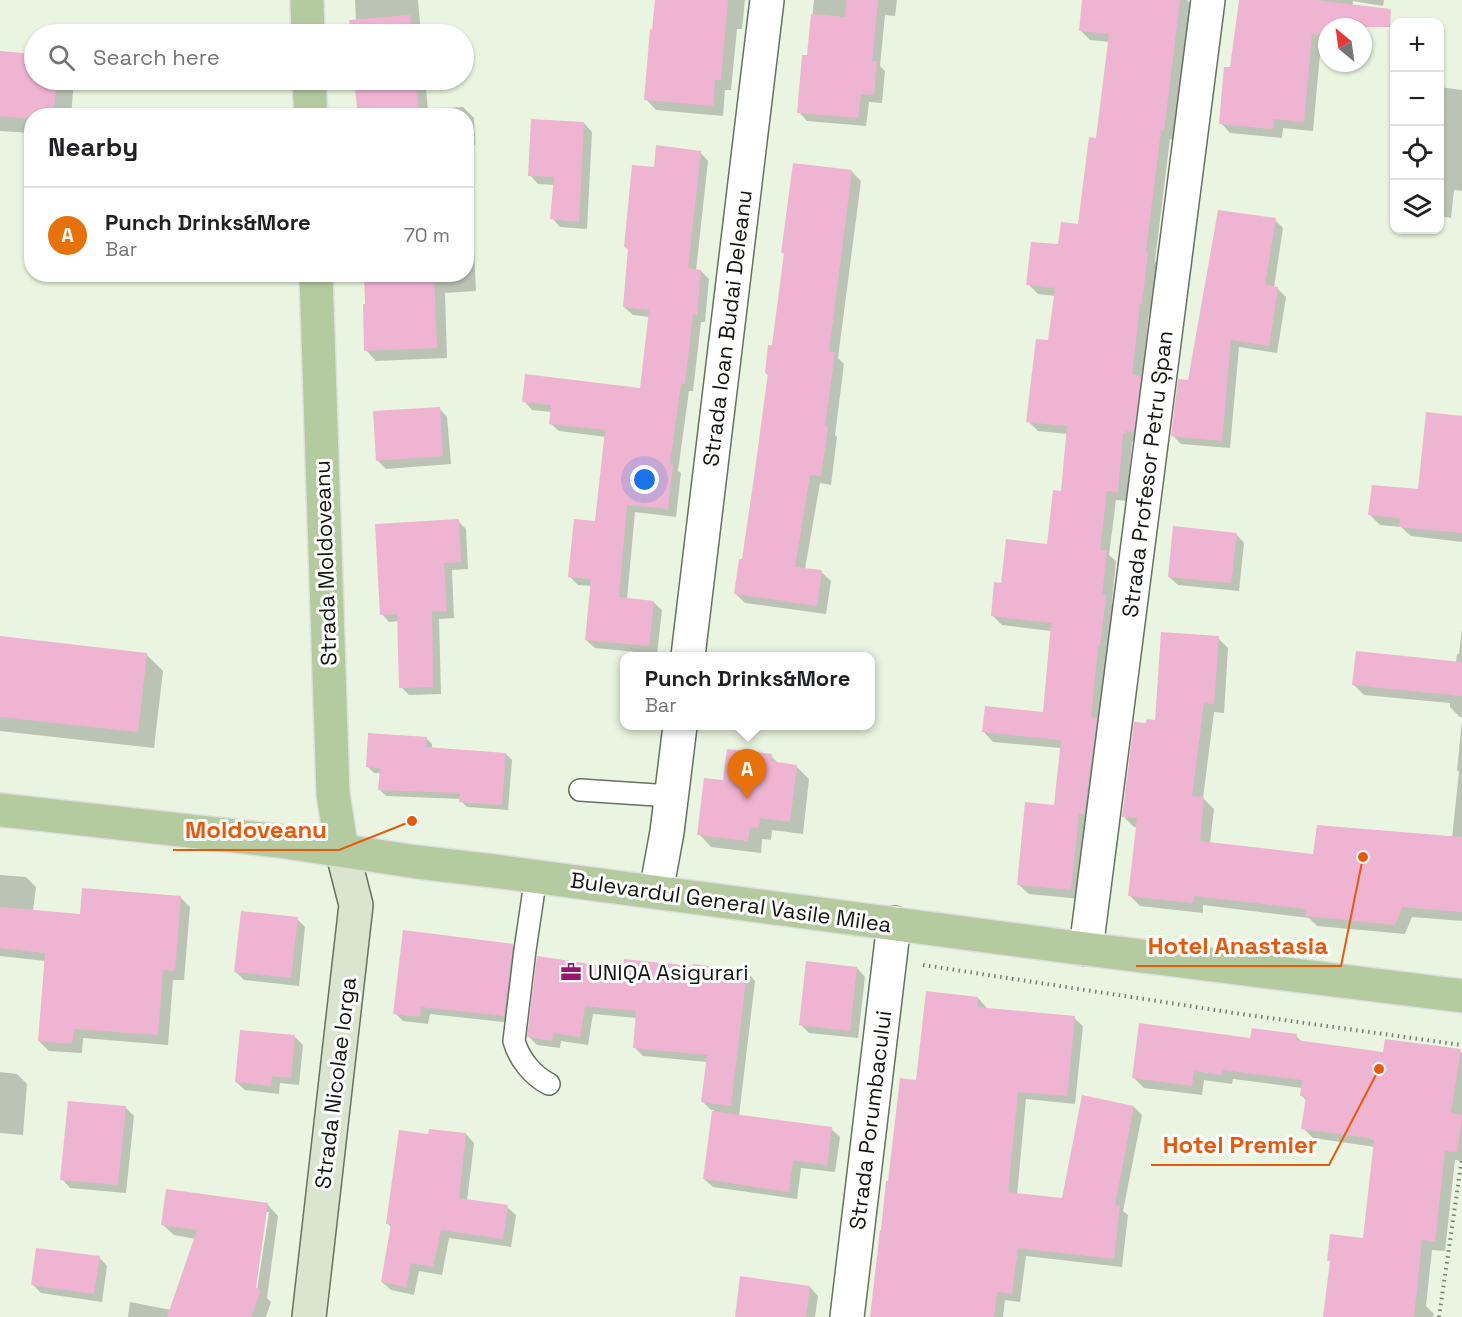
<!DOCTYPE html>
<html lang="en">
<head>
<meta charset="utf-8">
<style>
	:root { --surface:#fff; --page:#f2f2f2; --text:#202124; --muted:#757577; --line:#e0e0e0; --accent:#97156b }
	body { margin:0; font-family:"Space Grotesk",sans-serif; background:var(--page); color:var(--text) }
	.controls { position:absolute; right:18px; top:18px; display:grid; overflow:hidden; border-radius:12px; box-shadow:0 2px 4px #0004 }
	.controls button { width:54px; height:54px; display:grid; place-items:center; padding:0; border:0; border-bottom:2px solid var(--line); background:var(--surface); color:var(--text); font:30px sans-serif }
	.compass { position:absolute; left:1318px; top:18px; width:54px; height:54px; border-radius:50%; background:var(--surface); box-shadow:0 2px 4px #0004; rotate:331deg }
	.you { position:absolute; left:645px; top:480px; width:21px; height:21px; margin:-15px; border:4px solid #fff; border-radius:50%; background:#1a73e8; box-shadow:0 0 0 9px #1a73e833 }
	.badge { display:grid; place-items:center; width:39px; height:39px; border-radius:50%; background:var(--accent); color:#fff; font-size:20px; font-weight:700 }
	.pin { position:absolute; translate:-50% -50px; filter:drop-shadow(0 2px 3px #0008) }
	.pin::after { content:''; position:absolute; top:32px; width:21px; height:18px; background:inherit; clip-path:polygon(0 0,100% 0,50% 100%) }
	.popup { position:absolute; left:620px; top:652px; width:255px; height:78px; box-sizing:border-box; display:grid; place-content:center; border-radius:12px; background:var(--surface); filter:drop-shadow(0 2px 4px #0005); font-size:20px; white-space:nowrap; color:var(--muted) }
	.popup b { font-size:22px; color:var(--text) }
	.popup::after { content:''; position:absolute; left:50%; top:100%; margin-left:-12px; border:12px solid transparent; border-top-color:var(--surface) }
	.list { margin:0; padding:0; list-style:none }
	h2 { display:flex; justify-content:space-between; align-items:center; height:78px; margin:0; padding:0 24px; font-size:26px }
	h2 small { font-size:20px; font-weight:400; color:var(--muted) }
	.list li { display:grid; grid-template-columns:39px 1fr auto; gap:18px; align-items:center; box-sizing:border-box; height:96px; padding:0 24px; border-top:2px solid var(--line) }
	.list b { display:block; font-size:22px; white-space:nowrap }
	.list p { margin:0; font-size:20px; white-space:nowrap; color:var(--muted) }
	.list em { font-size:20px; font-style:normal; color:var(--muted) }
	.icon { flex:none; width:33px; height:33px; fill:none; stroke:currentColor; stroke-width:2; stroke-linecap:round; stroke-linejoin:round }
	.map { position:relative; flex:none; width:1462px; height:1317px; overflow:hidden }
	.search { position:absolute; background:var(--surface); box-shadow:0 2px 4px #0004; left:24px; top:24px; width:450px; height:66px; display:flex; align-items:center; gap:15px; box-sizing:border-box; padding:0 21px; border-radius:33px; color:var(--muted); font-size:22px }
	.panel { position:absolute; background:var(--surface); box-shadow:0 2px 4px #0004; left:24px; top:108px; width:450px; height:174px; border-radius:24px }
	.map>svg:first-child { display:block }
	.shadow { fill:#0003; fill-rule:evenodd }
	.building { fill:#f0b4d3 }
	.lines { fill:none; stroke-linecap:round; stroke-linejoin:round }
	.lane-casing { stroke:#67715f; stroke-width:24 }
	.street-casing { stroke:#67715f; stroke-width:36 }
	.secondary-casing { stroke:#67715f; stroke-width:36 }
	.primary-casing { stroke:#dedfde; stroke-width:36 }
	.path { stroke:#777f72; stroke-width:4; stroke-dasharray:1.5 4.5; stroke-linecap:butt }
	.lane { stroke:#fff; stroke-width:21 }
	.street { stroke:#fff; stroke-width:33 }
	.secondary { stroke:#dae5d0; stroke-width:33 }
	.primary { stroke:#b4cba0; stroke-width:33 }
	.labels { text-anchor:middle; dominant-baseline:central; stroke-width:6; stroke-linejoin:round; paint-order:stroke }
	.street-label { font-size:22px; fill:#131710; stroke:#fefefe }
	.poi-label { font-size:22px; fill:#131710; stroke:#fefefe; text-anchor:start }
	.leader { fill:none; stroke:#e8590c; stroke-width:2 }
	.callout-dot { fill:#e8590c; stroke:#fefefe; stroke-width:2 }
	.callout-label { font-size:24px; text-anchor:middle; font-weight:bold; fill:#e8590c; stroke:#fefefe; stroke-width:6; stroke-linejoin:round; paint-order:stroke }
</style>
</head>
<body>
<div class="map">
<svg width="1462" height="1317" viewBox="0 0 1462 1317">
	<rect width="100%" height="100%" fill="#eaf5e1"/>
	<g class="shadow">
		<path d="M355,0H418L421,34H352L351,21H356Z"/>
		<path d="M657,0H745L742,29H737L731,90H725L723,116L656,110L646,99Z"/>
		<path d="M814,0H897L895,16L885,15L880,66L885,71L882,103L869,102L866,126L807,121L799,112L808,57Z"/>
		<path d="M1084,0H1187L1190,3L1174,140L1170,139L1155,261L1157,263L1151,313H1149L1142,379L1150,387L1135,442H1132L1127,501L1116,500L1109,555L1116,561L1112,603L1115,606L1109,655H1107L1081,899L1029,894L1019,885L1055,806L1061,748L993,742L984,732L1044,713L1051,631L1002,625L992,615L1002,585L1049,545L1062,492L1068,434L1038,431L1028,421L1049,342L1056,296L1038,294L1028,284L1059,246L1079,226L1098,139L1110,42L1090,40L1080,30Z"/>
		<path d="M1240,0H1384L1383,6L1353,1L1350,27H1327V44L1321,43L1313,131L1283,128L1282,138L1230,133L1221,123L1232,69Z"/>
		<path d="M0,52L34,55V80H74L71,116H32V133L0,131Z"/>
		<path d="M356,80H425L428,109L463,107L474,118L475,145L466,146V116H352V113H359Z"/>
		<path d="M1440,87L1462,90V191L1454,190L1451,218L1440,216Z"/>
		<path d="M584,123L592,132L587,229L560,227L552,218L555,185L538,184L530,175Z"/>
		<path d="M700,152L708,161L696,271H701L709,279L705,322H701L693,391H689L678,471L681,473L676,517L635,512L627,599L653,602L662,610L657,654L595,648L586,640L592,586L578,585L570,577L596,523L606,437L559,431L550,423L552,412L532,410L524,401L641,390L649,317L633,315L624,307L630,251L625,247L656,169Z"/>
		<path d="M851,171L861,181L838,358L844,364L835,435L837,437L831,485L820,483L805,569L821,572L831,581L826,614L745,603L735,593L743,561L769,376L766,373L774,347L785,255L782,252Z"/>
		<path d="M1275,220L1283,228L1274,288L1278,289L1286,297L1277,353L1239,347L1230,448L1181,444L1172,435L1189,382Z"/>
		<path d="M466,241L474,249L476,291L445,293L447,358L376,361L366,350L367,306L365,274H466Z"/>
		<path d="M439,408L447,417L451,464L386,469L378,461Z"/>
		<path d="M1462,418V542L1411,536L1401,527L1380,525L1370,515L1419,491Z"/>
		<path d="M458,521L466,529L468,569L452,570L454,618L439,619L441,694L409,695L401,687L399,621L389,622L382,614Z"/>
		<path d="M1236,534L1244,543L1239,591L1178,585L1169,577Z"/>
		<path d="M1462,629V717H1460L1450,707V703L1364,695L1354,685L1456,663L1457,654H1459Z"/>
		<path d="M0,638L146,654L163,671L154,748L0,731Z"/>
		<path d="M1218,638L1228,648L1224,713L1214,712L1203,798L1214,809L1210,843L1314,856L1452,838L1459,772L1457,770L1462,720V921L1412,917L1405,934L1317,926L1309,918L1203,905V913L1140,906L1130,896L1137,827H1134L1123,816L1148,725L1156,722Z"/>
		<path d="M426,738L432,744V749L506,754L512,760L508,810L467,807L461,801V799L386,796L380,790L381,773H374L368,767Z"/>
		<path d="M771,756L779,764L796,766L809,779L803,834L772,830L771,840L762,839L761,853L711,847L699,834L724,782Z"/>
		<path d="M0,875L26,877L36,887L33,911L82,916L180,897L190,907L184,980H173L168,1045L83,1038L82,1053L49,1051L39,1041L45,961L0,956Z"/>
		<path d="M297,919L305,927L299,986L244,980L236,972Z"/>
		<path d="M512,945L521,954L512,1023L430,1014L428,1024L403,1021L395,1013Z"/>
		<path d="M857,968L865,977L858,1038L809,1033L800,1024Z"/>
		<path d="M624,970L747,972L755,981L739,1116L831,1129L840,1137L835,1172L801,1168L797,1199L713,1187L704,1179L714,1110H711L703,1102L707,1062L643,1056L634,1047L637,1018L593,1014L588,1045L561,1041L560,1048L537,1045L529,1037Z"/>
		<path d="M978,998L986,1007V1009L1074,1018L1083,1026L1075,1104L1026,1099L1017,1195L1063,1200L1134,1107L1142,1115L1123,1211L1128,1215L1122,1267L1026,1256L1020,1302L1005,1300L1003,1317H872L890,1183L917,1082Z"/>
		<path d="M1296,1036L1303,1043L1384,1054L1460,1051L1462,1053V1161L1455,1160L1445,1251L1432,1250L1426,1306L1434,1314L1433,1317H1324L1331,1263L1329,1260L1364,1239L1375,1147L1313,1138L1303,1128L1307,1101L1301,1095L1302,1088L1233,1079L1232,1084L1204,1080L1202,1095L1144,1088L1133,1077L1252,1039Z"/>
		<path d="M295,1037L303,1045L299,1085L280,1083L279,1094L245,1090L236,1082Z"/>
		<path d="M0,1072L17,1074L27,1084L23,1135L0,1133Z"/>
		<path d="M125,1107L134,1116L126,1193L70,1188L62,1179Z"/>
		<path d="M466,1134L474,1143L467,1201L507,1207L516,1215L511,1247L449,1238L442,1275L419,1271L414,1295L391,1290L382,1282L392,1228L387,1223L429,1136Z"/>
		<path d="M268,1205L278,1216L267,1298L271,1302L266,1317H128L130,1302L171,1310L196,1239L174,1235L163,1225ZM265,1212H269L256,1296L253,1295Z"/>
		<path d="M99,1257L107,1266L102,1302L41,1293L33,1285Z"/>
		<path d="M810,1287L818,1296L815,1317H736Z"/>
	</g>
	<g class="building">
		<path d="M655,0H728L721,80H715L713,106L644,100L650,29L652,30Z"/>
		<path d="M847,0H878L872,61H877L874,95L861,94L858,118L797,113L802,55H807L811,14L845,17Z"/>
		<path d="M1082,0H1180L1164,131L1161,130L1146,251L1148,252L1142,304H1140L1132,375L1141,376L1134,432L1126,431V433H1123L1118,492L1107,491L1100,550H1107L1102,595H1106L1100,646H1098L1091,717L1097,718L1084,814H1079L1071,890L1017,885L1025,802L1054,805L1061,740L982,732L985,706L1043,712L1051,623L991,616L994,582L1001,583L1006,539L1047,544L1053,490L1061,491L1067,426L1026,422L1036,339L1048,340L1055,288L1026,285L1031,242L1058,244L1061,222L1078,224L1089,137L1096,138L1109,34L1079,31Z"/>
		<path d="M1239,0H1315L1391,9L1390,27H1327V36L1312,34L1304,122L1274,119L1273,129L1219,124L1224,67H1230Z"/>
		<path d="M410,15L412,34H351L349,20Z"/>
		<path d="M0,51L34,54V80H57L53,116H32V119L0,116Z"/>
		<path d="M354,80H416L419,116H358Z"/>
		<path d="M531,119L584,122L579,222L550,219L554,177L528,176Z"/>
		<path d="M656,145L701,151L688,268L701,270L697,315L693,314L685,384L681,383L670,463L673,464L668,509L627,505L619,597L654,601L649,646L585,640L591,579L568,577L574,519L595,521L605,430L549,424L551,405L522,402L525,374L640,388L649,310L623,307L628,248L624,247L632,165L654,167Z"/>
		<path d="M793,163L852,170L829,352H835L825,426H828L821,476L810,475L795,567L822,570L817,606L734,594L739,559H742L754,477L768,373H765L768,345H772L784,253H781Z"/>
		<path d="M1218,210L1276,218L1265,285L1278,287L1269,346L1231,340L1222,441L1171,436L1178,379L1188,380Z"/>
		<path d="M364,274H434L437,348L364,351L363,304H365Z"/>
		<path d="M440,407L443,456L376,461L373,411Z"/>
		<path d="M1426,412L1462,416V533L1399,527L1400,518L1368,515L1372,485L1418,489Z"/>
		<path d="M459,519L461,562L444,563L447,611L432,612L433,687L399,688L397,614L380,615L375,524Z"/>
		<path d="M1173,526L1237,533L1231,583L1168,577Z"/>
		<path d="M1161,632L1219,636L1214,704L1204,703L1192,796L1204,797L1200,841L1313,854L1317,825L1462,837V912L1402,907L1395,925L1305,916L1306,909L1194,896L1193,903L1128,896L1137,818L1122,817L1134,722L1146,723L1147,719L1155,720Z"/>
		<path d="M0,636L147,653L138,732L0,717Z"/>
		<path d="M1356,651L1462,662V696L1352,685Z"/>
		<path d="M368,733L427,737L426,747L506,753L502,805L459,802L460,793L378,790L380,768L366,767Z"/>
		<path d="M727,749L772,754L771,761L797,765L790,822L760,818L759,828L750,827L748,841L697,835L704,778L723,780Z"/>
		<path d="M82,888L181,896L175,971L163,970L158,1035L74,1029L72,1044L38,1041L45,953L0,948V907L80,914Z"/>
		<path d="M241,911L298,917L291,978L234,972Z"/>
		<path d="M403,930L513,944L504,1016L421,1007L420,1017L393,1014Z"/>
		<path d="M537,956L623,969L624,959L692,966L693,964L747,971L731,1106L701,1102L707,1055L633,1048L636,1011L585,1006L580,1037L553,1033L552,1041L527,1037Z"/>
		<path d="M806,961L857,967L850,1031L799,1025Z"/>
		<path d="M926,991L978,997L977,1007L1075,1016L1067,1096L1018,1092L1008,1192L1062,1198L1082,1095L1134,1106L1115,1205L1120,1206L1114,1259L1018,1248L1012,1294L997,1292L994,1317H870L880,1230H881L886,1181H888L900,1078L916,1080Z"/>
		<path d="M1139,1023L1250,1038L1252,1028L1297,1034L1296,1040L1383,1052L1385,1039L1461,1049L1451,1113L1462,1115L1457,1152L1445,1151L1435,1242L1422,1240L1414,1317H1323L1330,1261H1327L1330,1234L1363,1238L1374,1140H1370V1138L1301,1129L1306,1097L1300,1096L1302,1080L1223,1070L1222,1075L1194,1071L1192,1086L1132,1078Z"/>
		<path d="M240,1030L295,1035L291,1078L272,1076L271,1086L235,1082Z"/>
		<path d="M68,1101L126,1106L118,1185L60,1180Z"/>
		<path d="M712,1111L832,1127L827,1165L793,1160L789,1192L703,1179Z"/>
		<path d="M429,1129L466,1133L459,1198L508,1205L503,1239L441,1230L433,1267L411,1263L406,1287L381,1282L391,1224H386L399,1130L428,1134Z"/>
		<path d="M166,1189L268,1203L256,1288L261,1290L251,1317H167L197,1230L161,1225Z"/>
		<path d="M36,1248L100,1256L94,1294L31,1285Z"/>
		<path d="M740,1276L810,1286L806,1317H735Z"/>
	</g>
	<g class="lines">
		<g class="lane-casing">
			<g id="lane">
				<path d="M580,790L671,796"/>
				<path d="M536,876L525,950L514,1041C519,1059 533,1076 549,1084"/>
			</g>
		</g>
		<g class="street-casing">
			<g id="street">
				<path d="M688,656L767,0"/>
				<path d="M656,892L667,832L680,726"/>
				<path d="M1086,949L1208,0"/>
				<path d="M847,1317L894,923"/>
			</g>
		</g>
		<g class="secondary-casing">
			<path id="secondary" d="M309,1317L356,905L342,850"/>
		</g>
		<g class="primary-casing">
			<g id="primary">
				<path d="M307,0L308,34"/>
				<path d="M309,80L311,116"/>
				<path d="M316,274L333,794L342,850"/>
				<path d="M0,810L279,841L417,862L494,871L1086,949L1462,996"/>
			</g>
		</g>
		<g class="path">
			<path d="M923,965L1248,1015L1462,1045"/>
			<path d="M1439,1317L1462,1158"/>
		</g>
		<use href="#lane" class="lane"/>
		<use href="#street" class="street"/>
		<use href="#secondary" class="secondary"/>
		<use href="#primary" class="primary"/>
	</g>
	<defs>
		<g id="office-bare" transform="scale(1.62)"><path d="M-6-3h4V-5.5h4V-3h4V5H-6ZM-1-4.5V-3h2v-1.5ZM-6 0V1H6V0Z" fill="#97156b" stroke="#fefefe" stroke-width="2.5" paint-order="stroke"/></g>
	</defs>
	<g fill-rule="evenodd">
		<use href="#office-bare" x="571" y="972"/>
	</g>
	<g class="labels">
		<g class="street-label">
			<text transform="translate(727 328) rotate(-83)">Strada Ioan Budai Deleanu</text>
			<text transform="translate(1147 474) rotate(-83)">Strada Profesor Petru Șpan</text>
			<text transform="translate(325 563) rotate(-92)">Strada Moldoveanu</text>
			<text transform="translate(731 902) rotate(8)">Bulevardul General Vasile Milea</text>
			<text transform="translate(335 1083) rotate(-83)">Strada Nicolae Iorga</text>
			<text transform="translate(870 1120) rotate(-83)">Strada Porumbacului</text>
		</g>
		<g class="poi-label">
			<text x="588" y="972">UNIQA Asigurari</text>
		</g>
	</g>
	<path class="leader" d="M412 821L339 850H173M1363 857L1341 966H1136M1379 1069L1329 1165H1151"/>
	<g class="callout-dot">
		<circle cx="412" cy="821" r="6"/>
		<circle cx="1363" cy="857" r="6"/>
		<circle cx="1379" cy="1069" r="6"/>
	</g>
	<g class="callout-label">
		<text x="256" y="838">Moldoveanu</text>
		<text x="1238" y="954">Hotel Anastasia</text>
		<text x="1240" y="1153">Hotel Premier</text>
	</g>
</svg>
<div class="controls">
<button>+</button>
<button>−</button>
<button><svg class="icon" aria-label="locate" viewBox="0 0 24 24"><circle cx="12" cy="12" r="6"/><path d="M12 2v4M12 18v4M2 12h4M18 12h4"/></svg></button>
<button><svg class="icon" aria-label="layers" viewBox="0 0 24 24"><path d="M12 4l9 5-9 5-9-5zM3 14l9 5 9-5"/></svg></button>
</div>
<svg class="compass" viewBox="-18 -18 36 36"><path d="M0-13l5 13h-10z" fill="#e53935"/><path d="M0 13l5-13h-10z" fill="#757577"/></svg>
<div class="you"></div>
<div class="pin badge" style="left:747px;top:799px;background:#e8710a">A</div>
<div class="popup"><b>Punch Drinks&amp;More</b>Bar</div>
<div class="search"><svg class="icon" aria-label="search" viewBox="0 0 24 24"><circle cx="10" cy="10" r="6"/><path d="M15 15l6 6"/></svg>Search here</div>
<section class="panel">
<h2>Nearby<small></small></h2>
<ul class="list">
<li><span class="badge" style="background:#e8710a">A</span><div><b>Punch Drinks&amp;More</b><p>Bar</p></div><em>70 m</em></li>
</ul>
</section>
</div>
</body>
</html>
